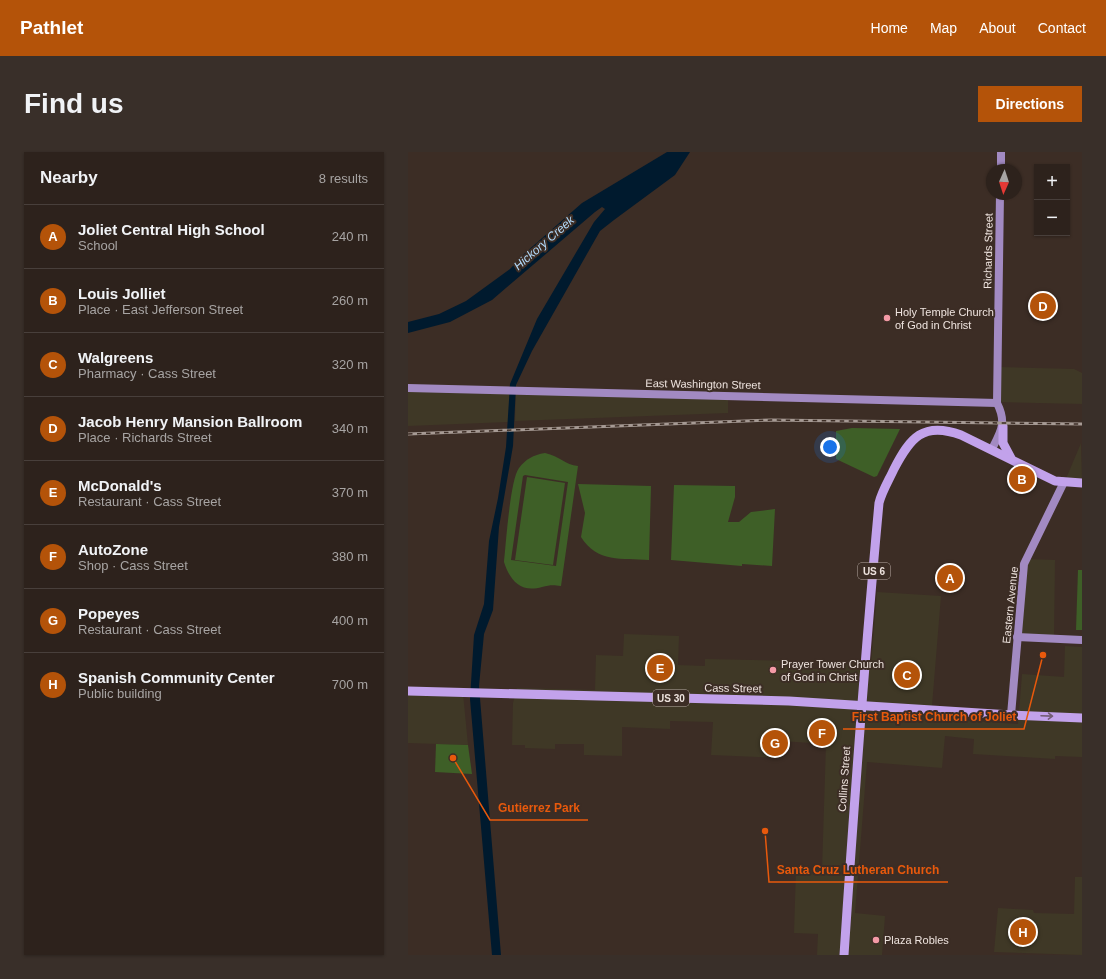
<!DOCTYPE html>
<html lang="en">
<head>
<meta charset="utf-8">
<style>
	:root { --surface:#2d221c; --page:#392f29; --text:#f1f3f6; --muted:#a7a4a3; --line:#483f3b; --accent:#b45309 }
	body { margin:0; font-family:Helvetica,sans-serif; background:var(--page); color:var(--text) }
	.controls { position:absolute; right:12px; top:12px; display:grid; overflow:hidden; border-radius:0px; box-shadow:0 1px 3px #0004 }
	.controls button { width:36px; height:36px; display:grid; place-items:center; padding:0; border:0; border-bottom:1px solid var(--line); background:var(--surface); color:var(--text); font:20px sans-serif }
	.compass { position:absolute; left:578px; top:12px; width:36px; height:36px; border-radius:50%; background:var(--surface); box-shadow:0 1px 3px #0004; rotate:183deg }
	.you { position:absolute; left:422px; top:295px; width:14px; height:14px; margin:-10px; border:3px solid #fff; border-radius:50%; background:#1a73e8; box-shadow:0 0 0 6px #1a73e833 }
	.badge { display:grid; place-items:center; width:26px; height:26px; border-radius:50%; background:var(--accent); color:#fff; font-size:13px; font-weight:700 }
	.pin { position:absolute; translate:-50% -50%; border:2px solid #fff; box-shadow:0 1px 4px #0006 }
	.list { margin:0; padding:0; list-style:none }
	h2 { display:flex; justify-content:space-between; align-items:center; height:52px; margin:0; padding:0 16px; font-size:17px }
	h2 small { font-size:13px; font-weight:400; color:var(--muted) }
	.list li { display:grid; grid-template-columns:26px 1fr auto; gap:12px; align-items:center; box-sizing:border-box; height:64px; padding:0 16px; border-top:1px solid var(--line) }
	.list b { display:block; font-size:15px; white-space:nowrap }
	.list p { margin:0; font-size:13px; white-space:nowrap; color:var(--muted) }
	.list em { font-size:13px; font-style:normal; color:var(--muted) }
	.map { position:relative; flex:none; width:674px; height:803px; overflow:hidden; border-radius:0px }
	header { display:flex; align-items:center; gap:24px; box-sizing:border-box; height:56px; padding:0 20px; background:var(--accent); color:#fff }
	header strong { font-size:19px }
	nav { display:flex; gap:22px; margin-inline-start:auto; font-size:14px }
	.intro { display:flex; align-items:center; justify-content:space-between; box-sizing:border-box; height:96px; padding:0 24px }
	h1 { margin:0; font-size:28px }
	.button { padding:10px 18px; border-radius:0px; background:var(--accent); color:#fff; font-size:14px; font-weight:700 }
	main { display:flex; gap:24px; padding:0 24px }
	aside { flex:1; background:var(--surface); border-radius:0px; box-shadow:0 1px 3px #0004 }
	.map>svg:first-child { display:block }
	.commercial { fill:#3f3826 }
	.green { fill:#3e5f27; fill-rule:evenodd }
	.water { fill:#001a2e }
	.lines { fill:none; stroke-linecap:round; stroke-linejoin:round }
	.secondary { stroke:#a28ac2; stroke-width:8 }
	.primary { stroke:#c2a2eb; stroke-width:9 }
	.rail-casing { stroke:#a69a94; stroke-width:3 }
	.rail { stroke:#3c2d25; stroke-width:1.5; stroke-dasharray:4.5; stroke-linecap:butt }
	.oneway { stroke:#725c74 }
	.poi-dot { fill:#f49aa6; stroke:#3c2d25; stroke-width:1.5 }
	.labels { text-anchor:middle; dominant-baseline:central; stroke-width:4; stroke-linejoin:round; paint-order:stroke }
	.shield { fill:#3c2d25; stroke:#b9aca6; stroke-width:1 }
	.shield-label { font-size:10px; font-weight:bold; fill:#eee3de }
	.street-label { font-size:11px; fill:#eee3de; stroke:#3c2d25 }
	.poi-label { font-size:11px; fill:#eee3de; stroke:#3c2d25; text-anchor:start }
	.water-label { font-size:12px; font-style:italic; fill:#b2dafb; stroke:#3c2d25 }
	.leader { fill:none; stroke:#e8590c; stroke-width:1.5 }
	.callout-dot { fill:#e8590c; stroke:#3c2d25; stroke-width:1.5 }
	.callout-label { font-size:12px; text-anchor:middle; font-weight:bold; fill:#e8590c; stroke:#3c2d25; stroke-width:4; stroke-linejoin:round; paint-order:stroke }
</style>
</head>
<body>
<header>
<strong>Pathlet</strong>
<nav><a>Home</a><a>Map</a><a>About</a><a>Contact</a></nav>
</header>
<div class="intro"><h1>Find us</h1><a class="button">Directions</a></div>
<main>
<aside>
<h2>Nearby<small>8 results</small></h2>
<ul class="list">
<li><span class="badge">A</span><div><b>Joliet Central High School</b><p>School</p></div><em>240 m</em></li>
<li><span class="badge">B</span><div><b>Louis Jolliet</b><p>Place · East Jefferson Street</p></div><em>260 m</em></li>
<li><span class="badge">C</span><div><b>Walgreens</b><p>Pharmacy · Cass Street</p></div><em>320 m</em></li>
<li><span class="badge">D</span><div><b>Jacob Henry Mansion Ballroom</b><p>Place · Richards Street</p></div><em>340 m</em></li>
<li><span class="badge">E</span><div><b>McDonald's</b><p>Restaurant · Cass Street</p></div><em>370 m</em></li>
<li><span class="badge">F</span><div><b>AutoZone</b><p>Shop · Cass Street</p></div><em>380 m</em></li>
<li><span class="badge">G</span><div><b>Popeyes</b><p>Restaurant · Cass Street</p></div><em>400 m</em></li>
<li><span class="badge">H</span><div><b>Spanish Community Center</b><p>Public building</p></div><em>700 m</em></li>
</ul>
</aside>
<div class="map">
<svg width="674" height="803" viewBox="0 0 674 803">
	<rect width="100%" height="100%" fill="#3c2d25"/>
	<g class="commercial">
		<path d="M591,215L666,217L674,221V252L590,250Z"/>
		<path d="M0,236L102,239L100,270L0,274Z"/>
		<path d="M108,239L320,244V261L107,269Z"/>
		<path d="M673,291L674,330L657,329Z"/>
		<path d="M619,407L647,408L646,484L610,483Z"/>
		<path d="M469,440L533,444L523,566L610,572L614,522L656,525L657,494L674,495V605L647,604V607L565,602L566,587L537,584L534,616L459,610L447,761L477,764L474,803H409L410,782L386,781L388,717L414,718L418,592L373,589V606L303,603L305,570L262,569V577L214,575V604L176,603V592H147V597L117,596V593H104L105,551L109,536L187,538L188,503L215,504L216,482L271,484L270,513L297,514V507L383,509V517H420L421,511L463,513Z"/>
		<path d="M0,540L55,541L60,593L0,591Z"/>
		<path d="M667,725H674V803L586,800L590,756L625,758L626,761L666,762Z"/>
	</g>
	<g class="green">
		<path d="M444,276L492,277L469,324L466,325L428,307V279Z"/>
		<path d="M137,301C152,304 157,313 170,314L153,434C145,433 142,433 134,435C113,441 102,429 96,410C98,392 102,328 111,316C118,307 125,303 137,301ZM117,323L160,330L148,414L103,408L115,324Z"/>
		<path d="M119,325L157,331L145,413L107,408Z"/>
		<path d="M170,332L243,334L241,408C214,406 189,411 173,385L177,361Z"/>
		<path d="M266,333L327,334V345L320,370H331L343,360L367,357L364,414L334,412V414L263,408Z"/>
		<path d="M670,418H674V478H668Z"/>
		<path d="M28,592L60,593L64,622L27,620Z"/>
	</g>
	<path class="water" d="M259,0H282L267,23L206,68L192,79L124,199L108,233L105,294L91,375L85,458L76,482L71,534L93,803H84L62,547L66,483L76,452L81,389L90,346L98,295L102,232L129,167L186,70L197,57L194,55L187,60L84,148L42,170L0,181V170L31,162L58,149L102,117L117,101L174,51Z"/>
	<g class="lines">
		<g class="secondary">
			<path d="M593,18V0"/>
			<path d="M0,236L589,251"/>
			<path d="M584,297C593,279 599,271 589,251L592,42"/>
			<path d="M609,485L674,488"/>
			<path d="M603,563L616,412L656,330"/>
		</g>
		<g class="primary">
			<path d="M595,274V291L603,306"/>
			<path d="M0,539L381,549L603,563L674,566"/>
			<path d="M436,803C446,652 457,502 471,351C474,339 481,328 486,317C502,286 515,269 553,283L647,329L674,331"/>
		</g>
		<g class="rail-casing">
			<path id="rail" d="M0,282L363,268L674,272"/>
		</g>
		<use href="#rail" class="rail"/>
	</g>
	<defs><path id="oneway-shaft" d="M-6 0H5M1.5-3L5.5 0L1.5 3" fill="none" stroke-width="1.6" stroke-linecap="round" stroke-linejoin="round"/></defs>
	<use class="oneway" href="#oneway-shaft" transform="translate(639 564) rotate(2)"/>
	<g class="poi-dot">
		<circle cx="479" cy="166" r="4"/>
		<circle cx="365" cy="518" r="4"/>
		<circle cx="468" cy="788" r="4"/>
	</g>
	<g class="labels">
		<g class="shield">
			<rect x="450" y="411" width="32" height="16" rx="3"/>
			<rect x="245" y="538" width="36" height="16" rx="3"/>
		</g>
		<g class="shield-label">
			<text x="466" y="419">US 6</text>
			<text x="263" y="546">US 30</text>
		</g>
		<g class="street-label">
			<text transform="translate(580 99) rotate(-89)">Richards Street</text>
			<text transform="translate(295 232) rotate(1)">East Washington Street</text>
			<text transform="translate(602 453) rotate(-84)">Eastern Avenue</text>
			<text transform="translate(325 536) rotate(1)">Cass Street</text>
			<text transform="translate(436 627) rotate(-86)">Collins Street</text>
		</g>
		<g class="poi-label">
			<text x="487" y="160">Holy Temple Church<tspan x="487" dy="13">of God in Christ</tspan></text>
			<text x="373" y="512">Prayer Tower Church<tspan x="373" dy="13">of God in Christ</tspan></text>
			<text x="476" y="788">Plaza Robles</text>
		</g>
		<g class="water-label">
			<text transform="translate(136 91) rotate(-41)">Hickory Creek</text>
		</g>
	</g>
	<path class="leader" d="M635 503L616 577H435M45 606L82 668H180M357 679L361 730H540"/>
	<g class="callout-dot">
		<circle cx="635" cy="503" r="4"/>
		<circle cx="45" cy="606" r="4"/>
		<circle cx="357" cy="679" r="4"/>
	</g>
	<g class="callout-label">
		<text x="526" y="569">First Baptist Church of Joliet</text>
		<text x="131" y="660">Gutierrez Park</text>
		<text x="450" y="722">Santa Cruz Lutheran Church</text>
	</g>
</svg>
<div class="controls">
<button>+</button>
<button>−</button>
</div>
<svg class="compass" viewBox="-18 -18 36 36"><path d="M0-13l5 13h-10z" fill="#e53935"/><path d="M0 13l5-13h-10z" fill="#a7a4a3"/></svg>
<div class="you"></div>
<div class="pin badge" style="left:542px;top:426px">A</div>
<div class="pin badge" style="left:614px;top:327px">B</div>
<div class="pin badge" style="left:499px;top:523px">C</div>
<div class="pin badge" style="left:635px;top:154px">D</div>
<div class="pin badge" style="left:252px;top:516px">E</div>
<div class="pin badge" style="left:414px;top:581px">F</div>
<div class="pin badge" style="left:367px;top:591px">G</div>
<div class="pin badge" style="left:615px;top:780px">H</div>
</div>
</main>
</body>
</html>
